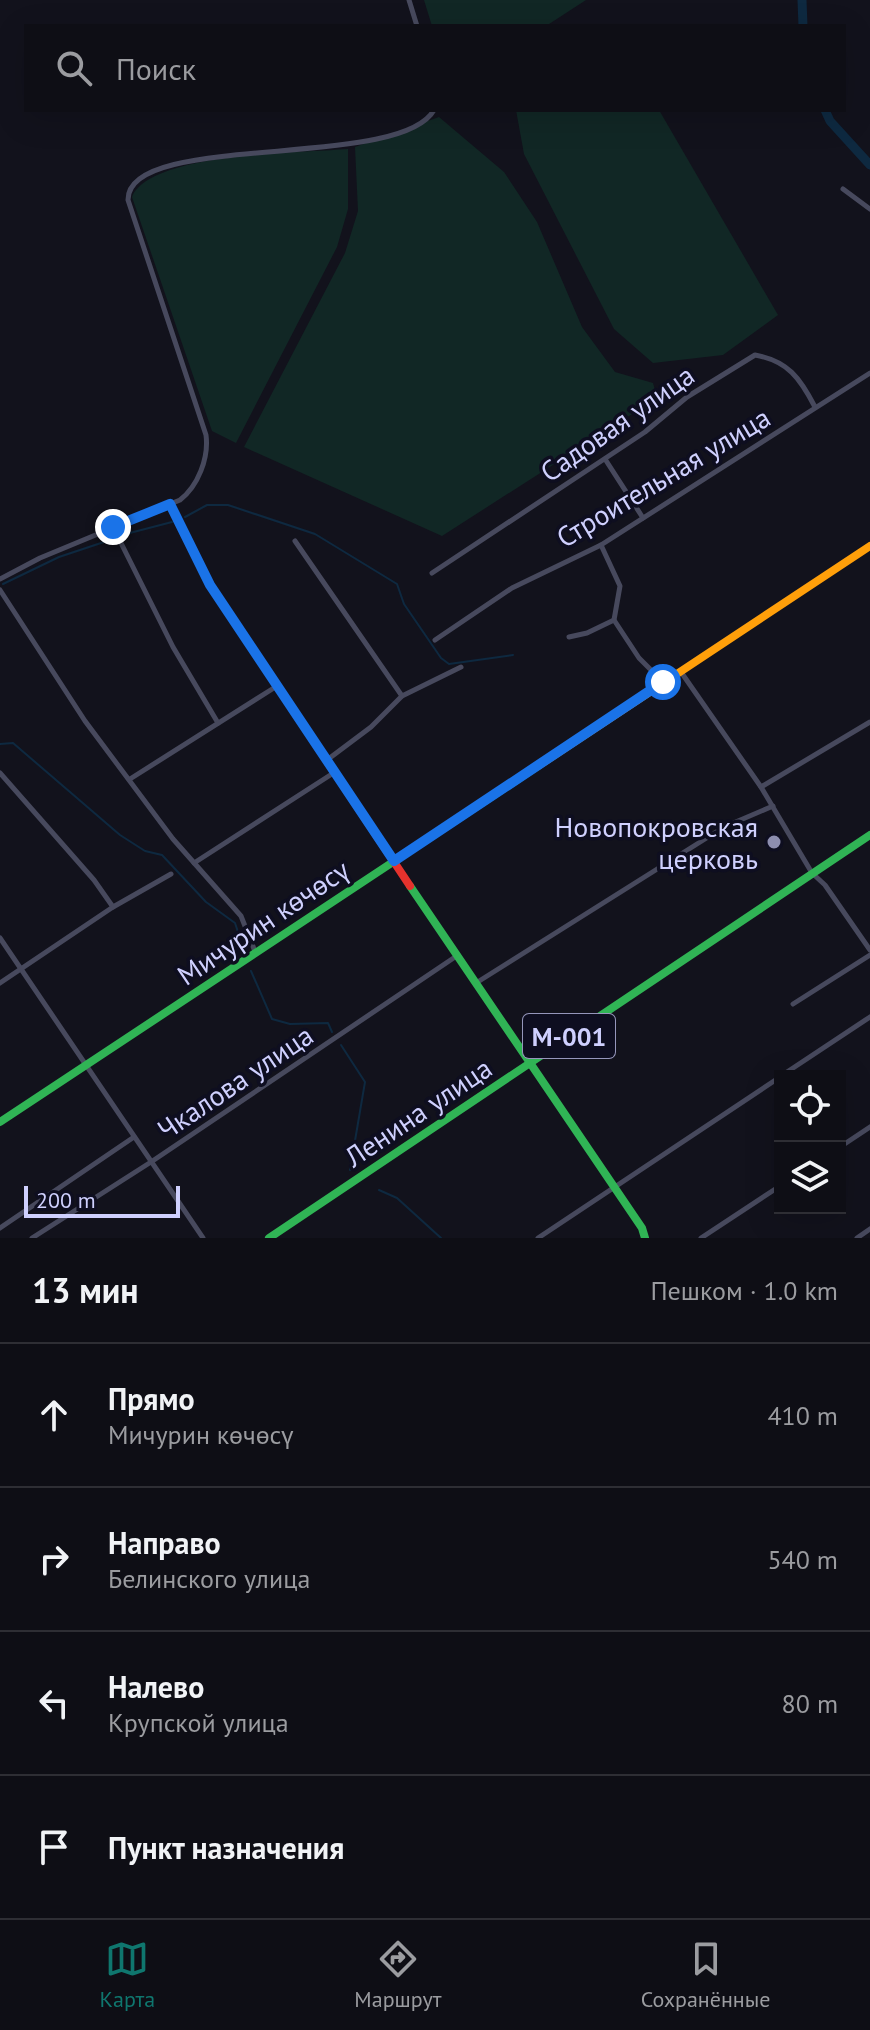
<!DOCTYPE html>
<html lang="ru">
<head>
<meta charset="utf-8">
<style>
	:root { --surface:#0e0e15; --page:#1c1c22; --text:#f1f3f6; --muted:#9b9ca0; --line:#2e2e34; --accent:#0f766e }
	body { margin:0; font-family:"PT Sans",sans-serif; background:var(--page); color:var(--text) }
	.controls { position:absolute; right:24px; bottom:24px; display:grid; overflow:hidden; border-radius:0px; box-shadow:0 8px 32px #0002 }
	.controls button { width:72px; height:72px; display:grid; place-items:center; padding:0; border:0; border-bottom:2px solid var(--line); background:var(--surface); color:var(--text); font:40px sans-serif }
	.scale { position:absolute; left:24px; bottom:20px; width:156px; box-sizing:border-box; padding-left:8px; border:4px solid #cfd0fe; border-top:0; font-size:22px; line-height:28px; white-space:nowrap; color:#cfd0fe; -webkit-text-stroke:6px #0e0e20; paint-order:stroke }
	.stop { position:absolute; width:24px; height:24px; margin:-18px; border:6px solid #1a73e8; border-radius:50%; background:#fff }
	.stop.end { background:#1a73e8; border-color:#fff; box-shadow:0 2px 8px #0008 }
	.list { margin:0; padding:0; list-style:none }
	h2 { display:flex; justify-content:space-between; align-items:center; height:104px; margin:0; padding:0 32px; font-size:34px }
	h2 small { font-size:26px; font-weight:400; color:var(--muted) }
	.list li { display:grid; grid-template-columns:52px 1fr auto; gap:24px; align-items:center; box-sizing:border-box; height:144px; padding:0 32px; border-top:2px solid var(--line) }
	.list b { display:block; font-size:30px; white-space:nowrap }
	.list p { margin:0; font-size:26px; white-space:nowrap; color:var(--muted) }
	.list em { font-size:26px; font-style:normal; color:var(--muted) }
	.icon { flex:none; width:44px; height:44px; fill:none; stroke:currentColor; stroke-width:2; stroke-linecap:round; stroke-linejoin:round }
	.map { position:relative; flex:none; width:870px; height:1238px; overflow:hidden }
	.search { position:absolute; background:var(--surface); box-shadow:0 8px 32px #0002; left:24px; right:24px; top:24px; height:88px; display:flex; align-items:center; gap:20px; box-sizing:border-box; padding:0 28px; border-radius:0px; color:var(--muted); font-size:30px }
	.sheet { height:680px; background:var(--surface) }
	nav { display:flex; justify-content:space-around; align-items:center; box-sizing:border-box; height:112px; border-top:2px solid var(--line); background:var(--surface); font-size:22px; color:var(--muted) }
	nav a { display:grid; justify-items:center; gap:4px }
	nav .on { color:var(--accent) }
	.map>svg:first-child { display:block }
	.green { fill:#112725 }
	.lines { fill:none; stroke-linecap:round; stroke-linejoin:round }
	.stream { stroke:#0e2940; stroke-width:2 }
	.river { stroke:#0e2940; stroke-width:9 }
	.street { stroke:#47495d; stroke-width:5 }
	.fast { stroke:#30b455; stroke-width:8 }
	.slow { stroke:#ff9f0a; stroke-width:8 }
	.jam { stroke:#e5322d; stroke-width:8 }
	.route { stroke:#1a73e8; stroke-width:10 }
	.poi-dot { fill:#8d8eaf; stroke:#0e0e20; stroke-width:3 }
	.labels { text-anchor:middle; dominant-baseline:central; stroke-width:7; stroke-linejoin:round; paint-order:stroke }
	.shield { fill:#0e0e20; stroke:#9596bb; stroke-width:2 }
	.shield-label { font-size:26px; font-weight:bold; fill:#cfd0fe }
	.street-label { font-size:28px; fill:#cfd0fe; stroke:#0e0e20 }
	.poi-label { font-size:28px; fill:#cfd0fe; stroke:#0e0e20; text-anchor:end }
</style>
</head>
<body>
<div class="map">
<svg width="870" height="1238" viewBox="0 0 870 1238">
	<rect width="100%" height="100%" fill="#12121c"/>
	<g class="green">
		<path d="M424,0H586L546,26H432Z"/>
		<path d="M516,110H659L778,315L723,355L653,363L614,329L524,154Z"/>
		<path d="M439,117L504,172L537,222L582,327L615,372L653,383L657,398L442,536L244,447L345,253L358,211L355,147Z"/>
		<path d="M348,149V209L337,247L236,443L212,431L132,197C151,152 302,153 348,149Z"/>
	</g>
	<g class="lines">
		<g class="stream">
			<path d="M185,517L207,505H228L315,534L397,584L404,604L441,658L449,664L513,655"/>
			<path d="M122,535L172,522"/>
			<path d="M3,584L59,557L113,539"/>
			<path d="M0,744L13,743L120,835L145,851L162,855L206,902L235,923L246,956"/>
			<path d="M251,971L272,1019L290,1024L328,1023L332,1032"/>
			<path d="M341,1045L365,1082L350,1170"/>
			<path d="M379,1190L397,1198L441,1238"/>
		</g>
		<g class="river">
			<path d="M802,0L803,26"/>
			<path d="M825,110L830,121L870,165"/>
		</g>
		<g class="street">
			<path d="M409,0L417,26"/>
			<path d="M843,189L870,209"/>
			<path d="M605,459L643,518"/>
			<path d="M113,527L173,647L218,723"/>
			<path d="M295,541L402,696L371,727L327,760"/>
			<path d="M601,545L620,586L614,620L639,658L663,682"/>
			<path d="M432,573L645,432L687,397L755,355C788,361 800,378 815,407"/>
			<path d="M0,579L40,558L180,500C198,486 209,458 206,435L128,200C127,131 400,171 434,110"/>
			<path d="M0,590L85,721L173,839L241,916L256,954"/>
			<path d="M569,637L587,633L614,620"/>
			<path d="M435,640L512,588L601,545L870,373"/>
			<path d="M681,672L761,787L812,873L825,885L870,950"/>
			<path d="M402,696L461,667"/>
			<path d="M0,773L94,880L113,907"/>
			<path d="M130,779L277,686"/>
			<path d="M761,787L870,722"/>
			<path d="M194,863L335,772"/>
			<path d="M0,938L203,1238"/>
			<path d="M0,983L113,907L171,874"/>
			<path d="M476,983L724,827L773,806"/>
			<path d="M793,1004L870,955"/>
			<path d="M781,1076L870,1017"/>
			<path d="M840,1147L870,1127"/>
			<path d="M0,1228L134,1137"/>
			<path d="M32,1238L151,1162L458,955"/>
			<path d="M538,1238L780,1077"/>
			<path d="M701,1238L780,1186"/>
			<path d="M857,1238L870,1229"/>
		</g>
		<g class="fast">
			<path d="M410,886L642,1228L645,1238"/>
			<path d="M0,1122L538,766"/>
			<path d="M269,1238L870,835"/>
		</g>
		<path class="slow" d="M538,766L870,546"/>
		<path class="jam" d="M170,504L210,585L410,886"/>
	</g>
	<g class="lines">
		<path class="route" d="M113,527L170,504L210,585L394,861L663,682"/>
	</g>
	<circle class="poi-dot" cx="774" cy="842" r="8"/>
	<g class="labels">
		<rect class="shield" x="523" y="1014" width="92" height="44" rx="6"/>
		<g class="shield-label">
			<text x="569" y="1036">М-001</text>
		</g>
		<g class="street-label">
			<text transform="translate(617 423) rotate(-35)">Садовая улица</text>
			<text transform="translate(663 477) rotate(-31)">Строительная улица</text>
			<text transform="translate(263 922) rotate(-34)">Мичурин көчөсү</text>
			<text transform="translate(235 1082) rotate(-34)">Чкалова улица</text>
			<text transform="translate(418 1112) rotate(-34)">Ленина улица</text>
		</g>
		<g class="poi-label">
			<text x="758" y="826">Новопокровская<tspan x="758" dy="32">церковь</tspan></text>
		</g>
	</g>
</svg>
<div class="controls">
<button><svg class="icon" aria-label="locate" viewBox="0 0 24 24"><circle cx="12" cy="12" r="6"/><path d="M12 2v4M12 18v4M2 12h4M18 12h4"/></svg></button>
<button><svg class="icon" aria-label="layers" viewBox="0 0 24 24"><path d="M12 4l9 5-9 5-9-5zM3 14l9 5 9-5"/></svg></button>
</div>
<div class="scale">200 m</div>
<div class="stop" style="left:663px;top:682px"></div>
<div class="stop end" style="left:113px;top:527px"></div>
<div class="search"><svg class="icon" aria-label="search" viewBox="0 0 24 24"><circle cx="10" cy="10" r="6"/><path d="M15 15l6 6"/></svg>Поиск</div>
</div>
<section class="sheet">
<h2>13 мин<small>Пешком · 1.0 km</small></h2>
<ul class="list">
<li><svg class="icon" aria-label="ahead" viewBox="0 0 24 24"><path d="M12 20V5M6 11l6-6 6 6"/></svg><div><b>Прямо</b><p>Мичурин көчөсү</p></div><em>410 m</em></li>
<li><svg class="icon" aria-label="right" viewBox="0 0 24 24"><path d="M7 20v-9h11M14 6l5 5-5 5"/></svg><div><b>Направо</b><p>Белинского улица</p></div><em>540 m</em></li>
<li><svg class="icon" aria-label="left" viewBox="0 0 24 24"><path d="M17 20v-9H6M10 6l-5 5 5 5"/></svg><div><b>Налево</b><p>Крупской улица</p></div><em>80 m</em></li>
<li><svg class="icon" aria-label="arrive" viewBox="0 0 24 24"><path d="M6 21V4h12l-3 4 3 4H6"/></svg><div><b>Пункт назначения</b></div></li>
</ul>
</section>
<nav>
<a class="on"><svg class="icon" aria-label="map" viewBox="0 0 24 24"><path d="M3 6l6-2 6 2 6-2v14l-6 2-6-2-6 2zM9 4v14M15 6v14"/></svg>Карта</a>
<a><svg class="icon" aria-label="directions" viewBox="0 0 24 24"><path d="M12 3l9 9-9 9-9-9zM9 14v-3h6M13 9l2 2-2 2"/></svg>Маршрут</a>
<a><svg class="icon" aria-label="saved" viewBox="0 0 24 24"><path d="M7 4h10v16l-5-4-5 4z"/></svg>Сохранённые</a>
</nav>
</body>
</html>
